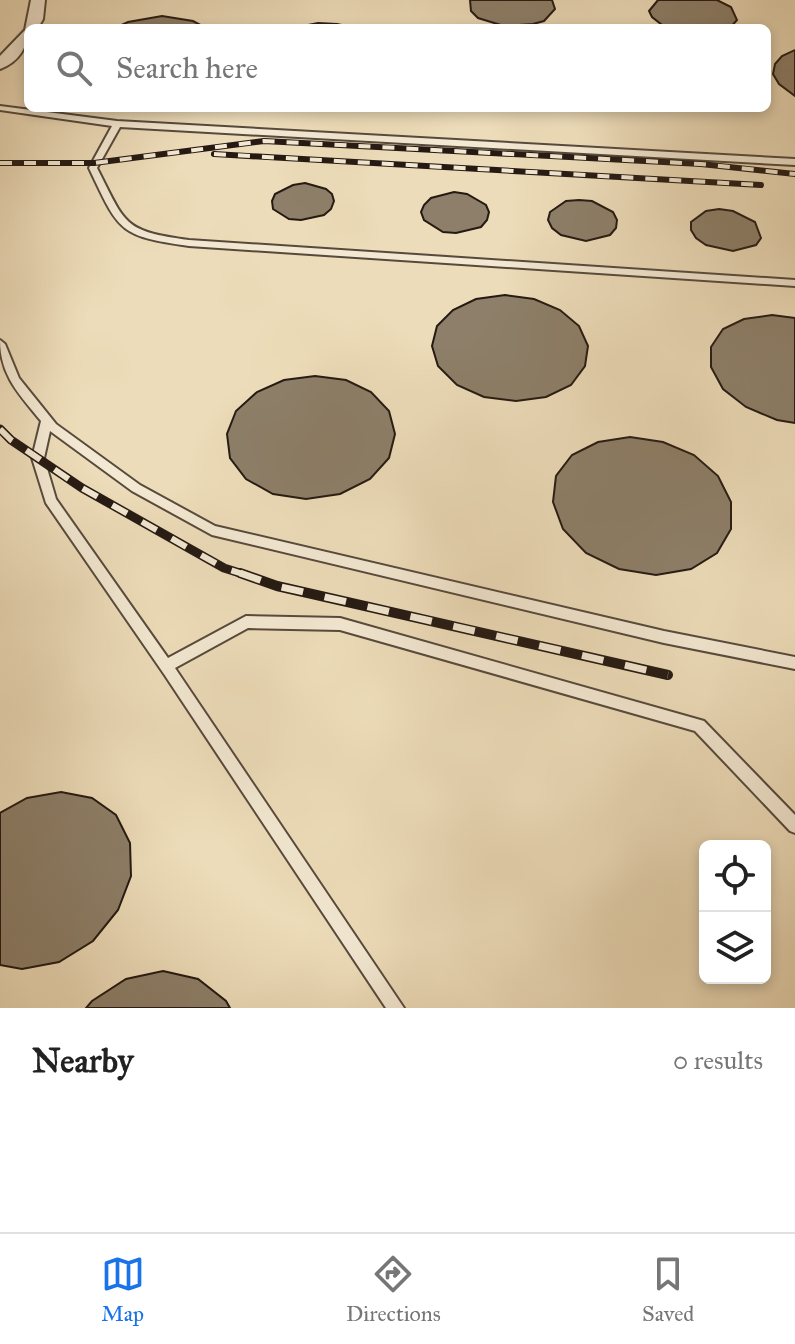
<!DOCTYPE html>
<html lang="en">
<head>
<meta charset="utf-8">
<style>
	:root { --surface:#fff; --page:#f2f2f2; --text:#222; --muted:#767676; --line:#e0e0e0; --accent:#1a73e8 }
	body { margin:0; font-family:"IM FELL Great Primer",serif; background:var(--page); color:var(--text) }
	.controls { position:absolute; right:24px; bottom:24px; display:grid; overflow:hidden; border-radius:12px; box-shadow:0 4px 12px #0003 }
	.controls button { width:72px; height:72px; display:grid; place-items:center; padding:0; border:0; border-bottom:2px solid var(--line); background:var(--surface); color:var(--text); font:40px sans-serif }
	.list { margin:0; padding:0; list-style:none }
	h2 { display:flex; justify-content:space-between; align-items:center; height:104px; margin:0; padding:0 32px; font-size:34px }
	h2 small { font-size:26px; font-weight:400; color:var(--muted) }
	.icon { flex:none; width:44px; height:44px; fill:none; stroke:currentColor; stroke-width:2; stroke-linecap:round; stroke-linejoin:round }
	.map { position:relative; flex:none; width:795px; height:1008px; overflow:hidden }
	.search { position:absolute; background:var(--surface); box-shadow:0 4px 12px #0003; left:24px; right:24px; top:24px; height:88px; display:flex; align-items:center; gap:20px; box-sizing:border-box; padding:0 28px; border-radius:12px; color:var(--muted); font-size:30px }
	.sheet { height:224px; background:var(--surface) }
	nav { display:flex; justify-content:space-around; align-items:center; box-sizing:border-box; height:112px; border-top:2px solid var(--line); background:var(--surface); font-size:22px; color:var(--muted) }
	nav a { display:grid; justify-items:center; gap:4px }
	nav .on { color:var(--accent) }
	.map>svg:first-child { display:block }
	.building { fill:#8d7f69; stroke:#251a13; stroke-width:2 }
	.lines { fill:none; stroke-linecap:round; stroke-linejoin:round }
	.service-casing { stroke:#574a3c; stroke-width:4 }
	.minor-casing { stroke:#574a3c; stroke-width:4 }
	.service { fill:#f3e8d2; fill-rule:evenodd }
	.minor { fill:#f3e8d2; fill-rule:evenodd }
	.rail-far2-casing { stroke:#251a13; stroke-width:6 }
	.rail-far1-casing { stroke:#251a13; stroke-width:9 }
	.rail-casing { stroke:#251a13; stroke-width:10 }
	.rail-far2 { stroke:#f3e8d2; stroke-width:4; stroke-dasharray:12; stroke-linecap:butt }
	.rail-far1 { stroke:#f3e8d2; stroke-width:6; stroke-dasharray:17; stroke-linecap:butt }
	.rail { stroke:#f3e8d2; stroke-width:7; stroke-dasharray:22; stroke-linecap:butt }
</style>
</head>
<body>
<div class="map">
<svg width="795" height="1008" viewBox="0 0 795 1008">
	<rect width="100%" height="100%" fill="#eddcb9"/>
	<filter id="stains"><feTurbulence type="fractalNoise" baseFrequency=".0025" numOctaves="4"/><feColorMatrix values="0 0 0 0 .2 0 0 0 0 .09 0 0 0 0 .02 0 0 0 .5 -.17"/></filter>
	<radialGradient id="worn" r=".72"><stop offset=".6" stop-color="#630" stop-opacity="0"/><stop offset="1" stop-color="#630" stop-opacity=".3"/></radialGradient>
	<g class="building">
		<path d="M470,0H552L555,9L544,21L533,24L504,26L478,18L471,11Z"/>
		<path d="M658,0H717L731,7L737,20L730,28H666L652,17L649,11Z"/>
		<path d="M162,16L193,21L206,28H115L128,22Z"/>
		<path d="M318,23L337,24L356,28H293Z"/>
		<path d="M795,50V96L779,84L773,74L775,64L782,56Z"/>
		<path d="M305,183L326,189L332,194L334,201L331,209L324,215L301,220L289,219L273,209L272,201L275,194L293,185Z"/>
		<path d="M454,192L467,194L486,205L489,212L487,220L481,227L456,233L443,232L424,220L421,212L424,205L431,198Z"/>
		<path d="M579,200L592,201L613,212L617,220L616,228L610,235L586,241L561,235L552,228L548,220L550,212L566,201Z"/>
		<path d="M719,209L733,211L755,222L761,238L756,245L733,251L706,245L696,238L691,230V222L706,211Z"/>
		<path d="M505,295L534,299L560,310L579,326L588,346L585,366L571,385L546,397L516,401L484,397L457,385L438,366L432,346L437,326L453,310L476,299Z"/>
		<path d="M772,315L795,318V423L777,420L746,407L723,389L711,367V347L723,329L744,319Z"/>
		<path d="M315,376L346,380L371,392L389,411L395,434L389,458L370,479L340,494L306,499L273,494L246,479L230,458L227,434L236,411L257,392L284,380Z"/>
		<path d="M630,437L663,442L694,455L718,476L731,502V529L717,553L691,569L656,575L619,569L586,553L563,529L553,502L556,476L572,455L598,442Z"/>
		<path d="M61,792L92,798L116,815L130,843L131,876L118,910L93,941L59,962L22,969L0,965V813L27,798Z"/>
		<path d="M163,971L198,979L226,1001L230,1008H86L92,1001L126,979Z"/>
	</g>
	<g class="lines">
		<g class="service-casing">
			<g id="service">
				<path d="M0,106L117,121L795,159V165L120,127L97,168C126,225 123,231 189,240L795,280V286L189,246C118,236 119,231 89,168L112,126L0,110Z"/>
				<path d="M0,340L5,344L19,378L56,424L140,485L215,526L664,631L795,657V669L664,643L212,535L132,491L50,431L44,458L56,499L168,658L246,616L340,618L704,721L795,815V833L790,831L695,731L340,630L248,628L175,668L404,1008H386L164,674L46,503L32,458L41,421C20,395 0,376 0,340Z"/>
			</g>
		</g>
		<g class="minor-casing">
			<path id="minor" d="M31,0H45L43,19L38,28H28C28,47 19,62 0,69V56L25,30Z"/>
		</g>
		<use href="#service" class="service"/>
		<use href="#minor" class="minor"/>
		<g class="rail-far2-casing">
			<g id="rail-far2">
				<path d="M214,154L761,185"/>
				<path d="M0,163H94L264,141L701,164L795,174"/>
			</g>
		</g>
		<g class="rail-far1-casing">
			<path id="rail-far1" d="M0,429L11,440L82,488L224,568L246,575"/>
		</g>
		<g class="rail-casing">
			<path id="rail" d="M240,573L277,586L668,675"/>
		</g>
		<use href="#rail-far2" class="rail-far2"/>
		<use href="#rail-far1" class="rail-far1"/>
		<use href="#rail" class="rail"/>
	</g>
	<rect width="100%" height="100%" filter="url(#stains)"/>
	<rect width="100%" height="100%" fill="url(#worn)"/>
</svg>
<div class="controls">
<button><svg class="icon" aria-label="locate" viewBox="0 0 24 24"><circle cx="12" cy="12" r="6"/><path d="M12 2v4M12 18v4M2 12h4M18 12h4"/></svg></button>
<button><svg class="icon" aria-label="layers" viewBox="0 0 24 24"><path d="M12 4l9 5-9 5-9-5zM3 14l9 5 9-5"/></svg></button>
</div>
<div class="search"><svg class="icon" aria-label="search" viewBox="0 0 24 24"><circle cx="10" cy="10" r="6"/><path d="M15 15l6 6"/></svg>Search here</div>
</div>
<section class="sheet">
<h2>Nearby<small>0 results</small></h2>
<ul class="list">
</ul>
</section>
<nav>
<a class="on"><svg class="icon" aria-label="map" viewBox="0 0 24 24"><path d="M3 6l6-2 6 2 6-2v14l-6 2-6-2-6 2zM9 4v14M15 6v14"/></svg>Map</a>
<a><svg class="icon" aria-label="directions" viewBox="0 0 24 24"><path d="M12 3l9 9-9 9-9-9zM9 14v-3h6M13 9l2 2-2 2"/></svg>Directions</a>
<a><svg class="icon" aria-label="saved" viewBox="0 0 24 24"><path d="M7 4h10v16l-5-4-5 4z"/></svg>Saved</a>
</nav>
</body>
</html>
